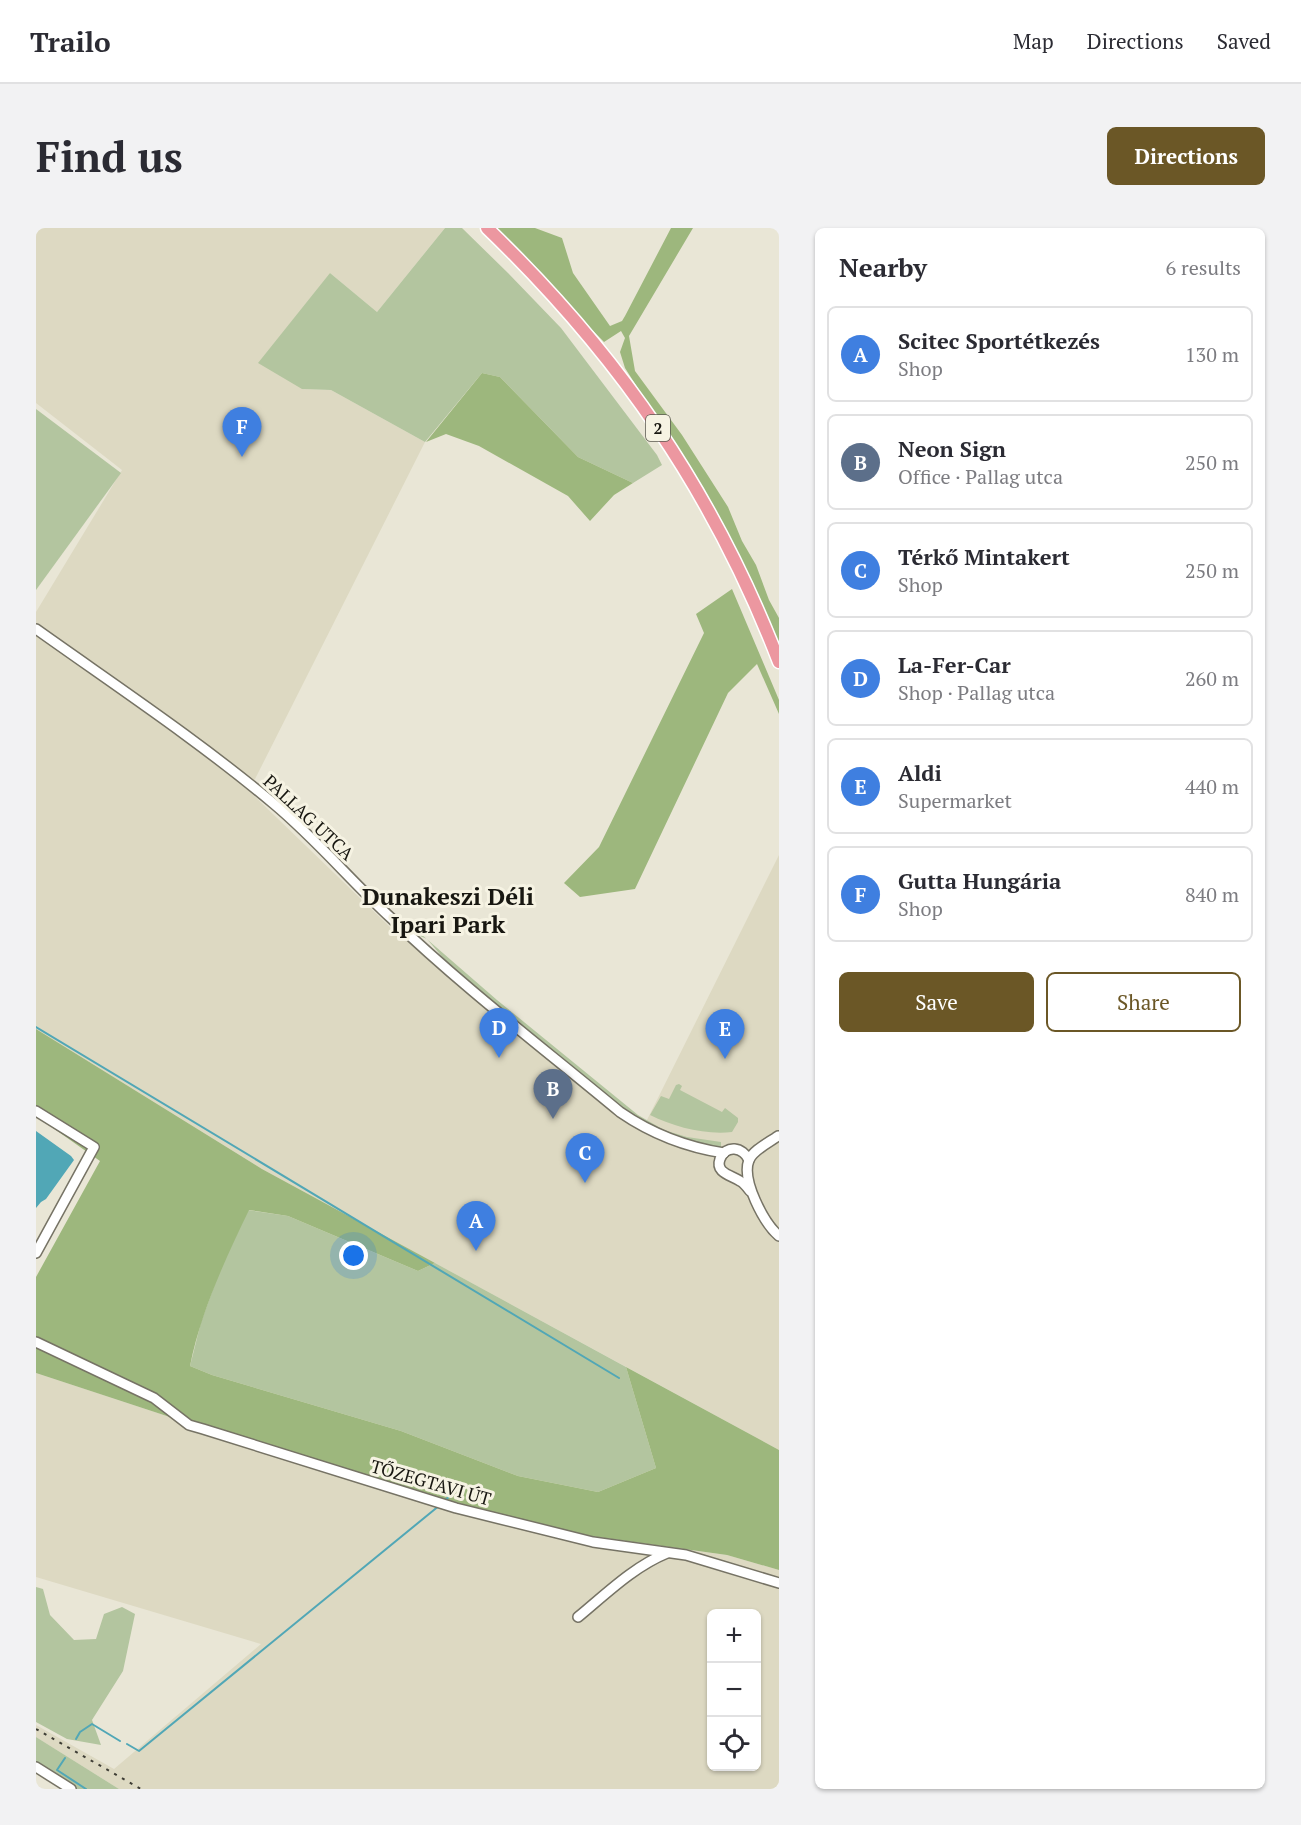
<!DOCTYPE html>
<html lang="en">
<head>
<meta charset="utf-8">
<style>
	:root { --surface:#fff; --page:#f2f2f3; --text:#2b2b33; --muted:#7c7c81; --line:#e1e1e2; --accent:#6b5726 }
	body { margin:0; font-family:"PT Serif",serif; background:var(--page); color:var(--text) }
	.controls { position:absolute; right:18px; bottom:18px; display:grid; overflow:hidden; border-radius:9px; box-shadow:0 2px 4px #0004 }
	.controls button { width:54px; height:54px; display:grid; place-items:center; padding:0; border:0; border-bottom:2px solid var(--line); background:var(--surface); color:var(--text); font:30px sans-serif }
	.you { position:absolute; left:318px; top:1028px; width:21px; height:21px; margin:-15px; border:4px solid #fff; border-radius:50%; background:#1a73e8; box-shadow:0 0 0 9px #1a73e833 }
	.badge { display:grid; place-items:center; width:39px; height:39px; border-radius:50%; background:var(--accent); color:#fff; font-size:20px; font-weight:700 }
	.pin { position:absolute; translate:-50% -50px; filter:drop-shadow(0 2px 3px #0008) }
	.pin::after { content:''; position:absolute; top:32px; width:21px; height:18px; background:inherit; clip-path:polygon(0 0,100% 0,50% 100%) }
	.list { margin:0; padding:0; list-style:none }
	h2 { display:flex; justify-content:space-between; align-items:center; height:78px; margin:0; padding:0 24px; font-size:26px }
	h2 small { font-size:20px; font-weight:400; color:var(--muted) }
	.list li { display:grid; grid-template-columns:39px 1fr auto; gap:18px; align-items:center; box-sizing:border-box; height:96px; margin:0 12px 12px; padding:0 12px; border:2px solid var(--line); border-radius:9px }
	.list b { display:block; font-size:22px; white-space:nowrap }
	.list p { margin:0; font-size:20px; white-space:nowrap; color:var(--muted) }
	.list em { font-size:20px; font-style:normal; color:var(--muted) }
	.actions { display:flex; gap:12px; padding:18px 24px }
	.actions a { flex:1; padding:14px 0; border:2px solid var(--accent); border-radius:9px; text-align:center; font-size:21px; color:var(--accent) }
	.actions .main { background:var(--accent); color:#fff }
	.icon { flex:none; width:33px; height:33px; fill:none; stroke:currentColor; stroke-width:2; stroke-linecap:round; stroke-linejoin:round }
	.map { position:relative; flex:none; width:743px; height:1561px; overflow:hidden; border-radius:9px }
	header { display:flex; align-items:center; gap:36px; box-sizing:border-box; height:84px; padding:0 30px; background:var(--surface); border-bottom:2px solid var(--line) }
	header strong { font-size:28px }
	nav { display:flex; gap:33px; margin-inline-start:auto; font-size:21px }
	.intro { display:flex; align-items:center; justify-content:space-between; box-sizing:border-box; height:144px; padding:0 36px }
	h1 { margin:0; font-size:42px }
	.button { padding:15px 27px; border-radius:9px; background:var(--accent); color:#fff; font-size:21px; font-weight:700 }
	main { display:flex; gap:36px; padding:0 36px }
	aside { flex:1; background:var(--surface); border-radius:9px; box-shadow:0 2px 4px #0004 }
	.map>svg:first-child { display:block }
	.built { fill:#ddd9c2; fill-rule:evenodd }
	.green { fill:#b3c59f }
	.forest { fill:#9db77d }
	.water { fill:#51a7b6 }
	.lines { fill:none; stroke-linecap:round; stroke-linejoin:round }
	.stream { stroke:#51a7b6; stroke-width:2 }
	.minor-casing { stroke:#767365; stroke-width:12 }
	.major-casing { stroke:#fff; stroke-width:15 }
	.minor { stroke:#fff; stroke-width:9 }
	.major { stroke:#ec97a0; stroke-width:12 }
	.rail { stroke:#3e3d35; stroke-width:2; stroke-dasharray:3 6; stroke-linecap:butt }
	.labels { text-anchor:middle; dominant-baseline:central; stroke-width:6; stroke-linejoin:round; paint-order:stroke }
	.shield { fill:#f6f3e3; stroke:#5b5950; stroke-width:1.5 }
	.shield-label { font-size:16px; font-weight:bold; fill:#181711 }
	.street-label { font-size:18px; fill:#181711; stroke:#f6f3e3 }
	.district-label { font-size:24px; font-weight:bold; fill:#181711; stroke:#f6f3e3 }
</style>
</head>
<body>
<header>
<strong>Trailo</strong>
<nav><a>Map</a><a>Directions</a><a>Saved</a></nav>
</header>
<div class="intro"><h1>Find us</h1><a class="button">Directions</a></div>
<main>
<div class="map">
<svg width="743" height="1561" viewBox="0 0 743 1561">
	<rect width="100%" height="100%" fill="#e9e6d6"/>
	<g class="built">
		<path d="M0,0H409L341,84L294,45L266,161L295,162L389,214L213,563L355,700L605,904L743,627V1222L226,941L0,801V384L86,242L0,175Z"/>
		<path d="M0,1145L146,1193L408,1271L533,1305L691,1327L743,1342V1561H83L0,1509V1497L78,1541L225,1416L0,1349ZM676,1386H720V1538H676Z"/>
	</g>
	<g class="green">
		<path d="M409,0H426L472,45L525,100L621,227L626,237L597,255L542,229L464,149L446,145L389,214L295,162L266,161L222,135L294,45L341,84Z"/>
		<path d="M0,181L85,245L0,362Z"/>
		<path d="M370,693L461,772L602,887L628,902L651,909L685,914V920L682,921L635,908L602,892L571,868L413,737L391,711L375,704L367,694Z"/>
		<path d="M643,856L646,858L644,862L686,884L689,880L702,890V894L696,904C669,907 638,899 614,887L625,868L633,871L640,857Z"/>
		<path d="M212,982L252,988L382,1043L399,1035L590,1139L620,1240L562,1264L482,1248L365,1203L176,1147L154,1138L165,1094L184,1042Z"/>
		<path d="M0,1359L7,1361L14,1387L38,1412L60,1411L68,1386L86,1379L99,1386L87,1443L56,1492L65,1517L31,1511L0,1494Z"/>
		<path d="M0,1509L83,1561H40L0,1537Z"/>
	</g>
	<g class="forest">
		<path d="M456,0H499L526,10L537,45L574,98L586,93L589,88L635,0H657L593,108L599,143L646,207L692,279L706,313L720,337L733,372L743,390V420L729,385L666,264L636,214L589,140L584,124L589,110L585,103L568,114Z"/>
		<path d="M446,145L464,149L542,229L597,255L578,267L554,293L532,268L443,218L410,206L390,214Z"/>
		<path d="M696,361L743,472V486L721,436L692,465L599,661L544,669L528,655L563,619L668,405L660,386Z"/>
		<path d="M0,801L226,941L399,1035L382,1043L252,988L213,982C189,1032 165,1083 154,1138L176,1147L365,1203L482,1248L562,1264L620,1240L590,1139L743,1222V1342L691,1327L533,1305L408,1271L146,1193L0,1145V1049L64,933L0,888Z"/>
	</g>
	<path class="water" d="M0,903L35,928L38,932L10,971L5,974L0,980Z"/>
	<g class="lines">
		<g class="stream">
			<path d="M0,799L583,1150"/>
			<path d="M408,1273L414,1268"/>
			<path d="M40,1511L44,1504L56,1496L84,1513"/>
			<path d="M91,1516L103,1523L404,1277"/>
			<path d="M29,1530L21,1542L50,1561"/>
		</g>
		<g class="minor-casing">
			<g id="minor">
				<path d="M0,401C80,458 163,513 238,576C280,611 315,653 355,690C427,759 507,820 584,884C616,906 649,919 688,925"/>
				<path d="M0,883L58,919L0,1025"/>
				<path d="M742,908C734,914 717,922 713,932C705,952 728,995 743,1008"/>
				<path d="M713,932C707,919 690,916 684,931C679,945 695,947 704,953C708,955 711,959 714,963"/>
				<path d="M0,1114L118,1170L153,1197L167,1201L420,1280L557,1314L650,1327L743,1355"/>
				<path d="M542,1389C570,1366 597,1339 631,1325"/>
				<path d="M0,1539L35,1561"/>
			</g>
		</g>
		<g class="major-casing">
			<path id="major" d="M451,0C583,127 677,263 743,434"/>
		</g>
		<use href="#minor" class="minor"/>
		<use href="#major" class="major"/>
		<path class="rail" d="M0,1501L105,1561"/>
	</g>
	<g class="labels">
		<rect class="shield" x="610" y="187" width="24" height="26" rx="4.5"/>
		<g class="shield-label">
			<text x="622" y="200">2</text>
		</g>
		<g class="street-label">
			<text transform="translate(273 589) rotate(43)">PALLAG UTCA</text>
			<text transform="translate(395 1254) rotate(16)">TŐZEGTAVI ÚT</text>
		</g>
		<g class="district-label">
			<text x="412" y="668">Dunakeszi Déli<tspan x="412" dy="28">Ipari Park</tspan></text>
		</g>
	</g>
</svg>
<div class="controls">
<button>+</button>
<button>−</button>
<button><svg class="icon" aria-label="locate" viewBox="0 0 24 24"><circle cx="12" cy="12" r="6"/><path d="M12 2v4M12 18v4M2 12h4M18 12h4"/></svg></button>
</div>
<div class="you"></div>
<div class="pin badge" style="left:440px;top:1023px;background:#3f7fe0">A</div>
<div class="pin badge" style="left:517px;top:891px;background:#5c6f8a">B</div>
<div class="pin badge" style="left:549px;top:955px;background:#3f7fe0">C</div>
<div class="pin badge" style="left:463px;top:830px;background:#3f7fe0">D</div>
<div class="pin badge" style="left:689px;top:831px;background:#3f7fe0">E</div>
<div class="pin badge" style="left:206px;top:229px;background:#3f7fe0">F</div>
</div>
<aside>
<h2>Nearby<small>6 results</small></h2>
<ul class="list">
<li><span class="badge" style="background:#3f7fe0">A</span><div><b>Scitec Sportétkezés</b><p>Shop</p></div><em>130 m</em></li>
<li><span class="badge" style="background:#5c6f8a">B</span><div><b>Neon Sign</b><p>Office · Pallag utca</p></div><em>250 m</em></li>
<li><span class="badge" style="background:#3f7fe0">C</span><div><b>Térkő Mintakert</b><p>Shop</p></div><em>250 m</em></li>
<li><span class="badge" style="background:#3f7fe0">D</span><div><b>La-Fer-Car</b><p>Shop · Pallag utca</p></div><em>260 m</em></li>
<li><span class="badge" style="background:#3f7fe0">E</span><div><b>Aldi</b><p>Supermarket</p></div><em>440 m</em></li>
<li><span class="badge" style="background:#3f7fe0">F</span><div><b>Gutta Hungária</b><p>Shop</p></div><em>840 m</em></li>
</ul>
<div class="actions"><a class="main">Save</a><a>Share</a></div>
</aside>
</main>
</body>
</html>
